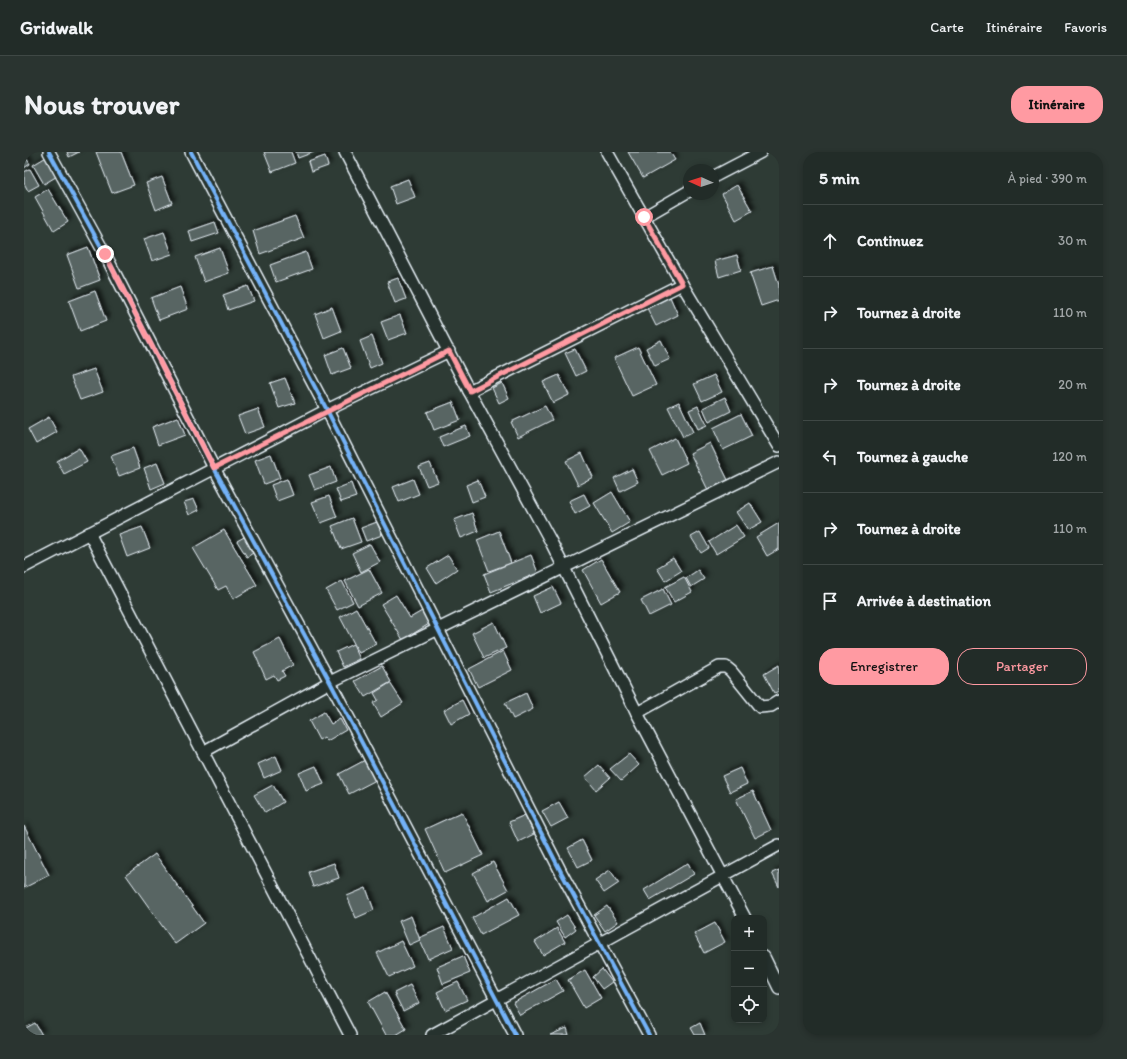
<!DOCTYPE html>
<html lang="fr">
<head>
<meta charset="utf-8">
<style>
	:root { --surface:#222c28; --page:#2a3430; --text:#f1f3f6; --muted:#a2a7a8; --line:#3f4845; --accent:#ff9aa2 }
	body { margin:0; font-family:Itim,sans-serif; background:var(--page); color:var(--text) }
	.controls { position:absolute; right:12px; bottom:12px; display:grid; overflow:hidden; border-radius:8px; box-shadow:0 2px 6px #0003 }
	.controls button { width:36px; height:36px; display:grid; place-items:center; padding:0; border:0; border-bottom:1px solid var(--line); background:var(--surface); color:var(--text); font:20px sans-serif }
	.compass { position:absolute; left:659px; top:12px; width:36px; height:36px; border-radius:50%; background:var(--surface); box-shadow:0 2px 6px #0003; rotate:273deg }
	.stop { position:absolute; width:12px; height:12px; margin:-9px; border:3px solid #ff9aa2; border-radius:50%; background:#fff }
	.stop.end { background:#ff9aa2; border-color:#fff; box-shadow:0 1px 4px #0008 }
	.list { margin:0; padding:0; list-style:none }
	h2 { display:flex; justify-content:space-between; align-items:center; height:52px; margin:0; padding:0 16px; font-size:17px }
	h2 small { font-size:13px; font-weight:400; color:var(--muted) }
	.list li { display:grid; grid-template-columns:26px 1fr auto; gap:12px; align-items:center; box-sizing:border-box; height:72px; padding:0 16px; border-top:1px solid var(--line) }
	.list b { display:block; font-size:15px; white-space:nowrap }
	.list em { font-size:13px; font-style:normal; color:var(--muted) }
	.actions { display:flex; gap:8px; padding:12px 16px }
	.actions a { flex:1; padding:9px 0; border:1px solid var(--accent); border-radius:16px; text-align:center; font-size:14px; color:var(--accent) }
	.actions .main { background:var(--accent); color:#111 }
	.icon { flex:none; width:22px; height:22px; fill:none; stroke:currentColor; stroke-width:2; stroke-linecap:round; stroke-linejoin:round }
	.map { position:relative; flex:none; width:755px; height:883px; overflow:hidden; border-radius:16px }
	header { display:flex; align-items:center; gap:24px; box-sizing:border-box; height:56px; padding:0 20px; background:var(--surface); border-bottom:1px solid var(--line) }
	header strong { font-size:19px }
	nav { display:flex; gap:22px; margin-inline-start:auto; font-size:14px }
	.intro { display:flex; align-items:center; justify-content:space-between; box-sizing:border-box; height:96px; padding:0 24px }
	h1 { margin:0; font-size:28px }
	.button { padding:10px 18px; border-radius:16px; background:var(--accent); color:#111; font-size:14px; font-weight:700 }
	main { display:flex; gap:24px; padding:0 24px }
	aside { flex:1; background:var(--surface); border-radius:16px; box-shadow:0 2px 6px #0003 }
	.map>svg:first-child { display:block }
	.building { fill:#596563; stroke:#e8f1f8; filter:url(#shadow) }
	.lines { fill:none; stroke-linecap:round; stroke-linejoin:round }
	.minor-casing { stroke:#e8f1f8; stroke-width:14 }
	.minor { stroke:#26332d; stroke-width:11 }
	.cycleway-casing { stroke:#26332d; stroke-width:6 }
	.cycleway { stroke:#73b2f8; stroke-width:4 }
	.route { stroke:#ff9aa2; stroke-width:5 }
</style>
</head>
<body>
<header>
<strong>Gridwalk</strong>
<nav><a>Carte</a><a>Itinéraire</a><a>Favoris</a></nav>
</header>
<div class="intro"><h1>Nous trouver</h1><a class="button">Itinéraire</a></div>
<main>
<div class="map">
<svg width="755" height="883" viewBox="0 0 755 883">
	<defs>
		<filter id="shadow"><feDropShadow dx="3.5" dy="-3.5" stdDeviation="2" flood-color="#0009"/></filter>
	</defs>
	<rect width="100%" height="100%" fill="#2e3b35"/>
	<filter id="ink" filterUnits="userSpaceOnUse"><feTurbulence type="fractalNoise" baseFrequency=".025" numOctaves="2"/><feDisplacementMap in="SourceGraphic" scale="8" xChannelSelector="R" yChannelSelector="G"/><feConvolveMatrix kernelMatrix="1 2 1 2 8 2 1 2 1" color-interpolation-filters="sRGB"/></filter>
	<g filter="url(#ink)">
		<g class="building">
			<path d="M43,0H55L45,5Z"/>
			<path d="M72,0H97L110,33L88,41Z"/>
			<path d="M240,0H267L271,11L248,20Z"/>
			<path d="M272,0H290L274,6Z"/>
			<path d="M604,0H646L651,8L619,26Z"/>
			<path d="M0,3L6,12L0,16Z"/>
			<path d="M24,4L35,23L20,32L9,13Z"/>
			<path d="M301,4L304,14L287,20L284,10Z"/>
			<path d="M6,17L15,33L4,39L0,31V20Z"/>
			<path d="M138,25L148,51L132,58L122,31Z"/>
			<path d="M384,27L391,45L372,52L366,34Z"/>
			<path d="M713,33L728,59L712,68L698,42Z"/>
			<path d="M24,37L44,70L30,79L11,45Z"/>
			<path d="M271,64L280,86L236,102L229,79Z"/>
			<path d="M191,70L195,81L168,90L165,79Z"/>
			<path d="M140,80L148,102L128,109L120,87Z"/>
			<path d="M64,95L76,128L55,136L43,103Z"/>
			<path d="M196,96L205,121L180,130L171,105Z"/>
			<path d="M282,100L288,117L252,130L246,113Z"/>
			<path d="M713,103L717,118L695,125L691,109Z"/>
			<path d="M749,114L755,133V148L737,154L726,121Z"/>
			<path d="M374,126L382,147L371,151L363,130Z"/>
			<path d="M224,134L230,149L204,158L199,143Z"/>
			<path d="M156,135L164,157L135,168L127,146Z"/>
			<path d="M71,139L82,169L56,179L45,149Z"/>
			<path d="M646,145L654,163L632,174L623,156Z"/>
			<path d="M308,155L317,179L300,186L291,162Z"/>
			<path d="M376,163L383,181L364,188L357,170Z"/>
			<path d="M348,184L358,211L346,216L336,189Z"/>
			<path d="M637,188L646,207L631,214L622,196Z"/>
			<path d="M614,195L632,233L608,244L590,206Z"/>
			<path d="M319,196L327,216L308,223L301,203Z"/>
			<path d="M551,197L562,219L552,224L541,201Z"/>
			<path d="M70,217L79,240L56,248L47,225Z"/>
			<path d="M535,223L545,243L529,251L519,230Z"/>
			<path d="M690,223L698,240L678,249L670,232Z"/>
			<path d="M261,226L271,251L255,256L246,231Z"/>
			<path d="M478,231L485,246L475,251L468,236Z"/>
			<path d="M701,245L707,259L685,270L679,256Z"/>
			<path d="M429,250L436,268L410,278L403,260Z"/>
			<path d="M655,250L669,280L659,285L644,255Z"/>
			<path d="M521,254L528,268L494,285L487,270Z"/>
			<path d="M674,254L683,273L674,277L665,258Z"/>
			<path d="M234,257L241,275L221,282L214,264Z"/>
			<path d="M717,262L728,284L699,298L689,276Z"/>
			<path d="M25,265L33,280L12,292L4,277Z"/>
			<path d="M154,265L161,283L134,293L128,275Z"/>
			<path d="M442,274L446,284L419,295L415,285Z"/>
			<path d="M651,286L663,311L638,323L626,299Z"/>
			<path d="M686,291L704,328L684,338L666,301Z"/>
			<path d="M55,296L63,310L40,322L33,309Z"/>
			<path d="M109,296L116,316L95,324L87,304Z"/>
			<path d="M558,301L569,325L554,333L542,309Z"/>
			<path d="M247,302L256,326L240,332L231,308Z"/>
			<path d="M133,311L141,331L127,337L120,316Z"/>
			<path d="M406,311L414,330L403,334L395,315Z"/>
			<path d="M307,315L312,330L291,338L285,323Z"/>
			<path d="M608,317L614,330L596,339L590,326Z"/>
			<path d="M263,327L269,343L253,349L247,333Z"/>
			<path d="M389,327L395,342L375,350L369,335Z"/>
			<path d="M454,328L461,345L448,350L442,333Z"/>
			<path d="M327,331L332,345L317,350L312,337Z"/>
			<path d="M588,340L606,370L588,381L570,351Z"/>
			<path d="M560,342L566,354L551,362L545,349Z"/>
			<path d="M305,344L313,365L297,371L288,350Z"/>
			<path d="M170,347L175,358L165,363L160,350Z"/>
			<path d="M726,351L738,370L724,378L712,360Z"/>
			<path d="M448,361L454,379L437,386L430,368Z"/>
			<path d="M328,366L337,390L317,397L308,374Z"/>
			<path d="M353,370L358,383L342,389L337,376Z"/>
			<path d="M755,371V397L743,404L732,385Z"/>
			<path d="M712,373L720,385L692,402L685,390Z"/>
			<path d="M118,375L126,396L103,405L95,383Z"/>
			<path d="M200,378L233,433L209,447L202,434L194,438L169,396Z"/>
			<path d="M475,379L487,411L465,419L453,388Z"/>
			<path d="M676,380L685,396L677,401L667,385Z"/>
			<path d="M222,384L232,399L223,405L213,389Z"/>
			<path d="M346,392L356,410L337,420L328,401Z"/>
			<path d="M424,403L433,417L412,431L403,416Z"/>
			<path d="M507,403L514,421L467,440L460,422Z"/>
			<path d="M649,406L657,419L641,429L633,416Z"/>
			<path d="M577,407L596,440L577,451L559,418Z"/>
			<path d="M345,417L358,441L334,454L321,429Z"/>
			<path d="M674,418L680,427L667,435L662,426Z"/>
			<path d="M660,425L668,440L650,450L641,435Z"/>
			<path d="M318,429L329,450L313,458L302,438Z"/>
			<path d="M529,435L537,451L516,461L509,444Z"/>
			<path d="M639,437L647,453L625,464L617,448Z"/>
			<path d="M372,443L386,466L398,459L405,472L379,488L357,452Z"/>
			<path d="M332,456L352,492L335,501L316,465Z"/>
			<path d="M470,470L482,496L460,506L448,481Z"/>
			<path d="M256,487L269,513L258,519L261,524L253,528L250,523L242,527L230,500Z"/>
			<path d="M329,492L336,507L319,515L312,500Z"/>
			<path d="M479,499L488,518L454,535L445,517Z"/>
			<path d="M755,513V539L750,541L740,522Z"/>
			<path d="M358,514L367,530L341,545L331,529Z"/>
			<path d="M366,531L379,551L357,565L349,551L354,548L350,541Z"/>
			<path d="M502,541L509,557L489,567L481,551Z"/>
			<path d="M438,548L445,562L427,572L420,558Z"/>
			<path d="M300,560L307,572L316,567L322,578L303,589L300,585L295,588L285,569Z"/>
			<path d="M605,602L615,613L597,629L586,617Z"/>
			<path d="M252,604L258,618L240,626L234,612Z"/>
			<path d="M343,607L354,627L325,642L315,622Z"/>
			<path d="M575,613L586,626L572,638L561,625Z"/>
			<path d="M292,614L300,632L282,639L275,621Z"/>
			<path d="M716,616L723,632L706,640L698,624Z"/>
			<path d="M249,633L259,650L241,661L230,643Z"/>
			<path d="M729,639L747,678L731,686L712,647Z"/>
			<path d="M535,650L544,666L527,675L518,659Z"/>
			<path d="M438,660L459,703L421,721L401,677Z"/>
			<path d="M501,663L510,682L494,690L485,670Z"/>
			<path d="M0,674L25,723L0,736Z"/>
			<path d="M558,688L568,708L554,715L544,696Z"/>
			<path d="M131,702L180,771L151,792L102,723Z"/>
			<path d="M469,710L484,738L464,749L449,721Z"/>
			<path d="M310,711L315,726L289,735L284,720Z"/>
			<path d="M664,711L670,722L626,748L620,738Z"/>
			<path d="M586,718L595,731L580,741L571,728Z"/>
			<path d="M755,718V735L748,721Z"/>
			<path d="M342,736L350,758L332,766L323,744Z"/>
			<path d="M485,745L495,763L457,783L448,766Z"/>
			<path d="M583,754L594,770L581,779L570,763Z"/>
			<path d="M543,763L552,777L541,785L532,770Z"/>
			<path d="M387,764L396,788L385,793L375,769Z"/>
			<path d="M691,771L701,790L680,801L670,782Z"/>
			<path d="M420,775L429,796L404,807L395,786Z"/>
			<path d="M533,776L541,790L519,803L511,790Z"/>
			<path d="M377,789L389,814L365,825L353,801Z"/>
			<path d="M439,804L446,821L419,832L413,815Z"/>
			<path d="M578,817L588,830L578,837L569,825Z"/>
			<path d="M561,818L577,846L560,856L544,828Z"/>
			<path d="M532,827L539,839L496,863L489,851Z"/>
			<path d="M434,830L443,848L421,858L413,840Z"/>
			<path d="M386,833L395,851L379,859L370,841Z"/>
			<path d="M361,840L382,877L372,883H362L344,850Z"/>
			<path d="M11,871L18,883H0V877Z"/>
			<path d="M676,871L681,883H671L667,876Z"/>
			<path d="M543,876L545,883H526Z"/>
		</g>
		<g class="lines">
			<g class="minor-casing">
				<g id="minor">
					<path d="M25,0L81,102L190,316L306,530L491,883"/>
					<path d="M167,0L303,258L537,720L625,883"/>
					<path d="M321,0L445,239L526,388L613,561L721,766"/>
					<path d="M583,0L658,132L755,294"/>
					<path d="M689,25L737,0"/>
					<path d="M620,65L665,39"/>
					<path d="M445,239L658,132"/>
					<path d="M65,381L326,883"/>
					<path d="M0,415L303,258L425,199"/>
					<path d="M613,561L695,515H702L707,519L736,555L747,554L755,549"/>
					<path d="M179,600L306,530L755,310"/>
					<path d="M740,805L755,836"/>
					<path d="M408,883L755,693"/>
				</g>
			</g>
			<use href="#minor" class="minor"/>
			<g class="cycleway-casing">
				<g id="cycleway">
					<path d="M25,0L81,102L190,316L306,530L491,883"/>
					<path d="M167,0L303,258L537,720L625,883"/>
				</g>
			</g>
			<use href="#cycleway" class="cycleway"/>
		</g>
	</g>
	<g class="lines" filter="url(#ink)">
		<path class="route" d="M81,102L190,316L425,199L446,239L658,132L620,65"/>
	</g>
</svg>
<div class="controls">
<button>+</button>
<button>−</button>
<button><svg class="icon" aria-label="locate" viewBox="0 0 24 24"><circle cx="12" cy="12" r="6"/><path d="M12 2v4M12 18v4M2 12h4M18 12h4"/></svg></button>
</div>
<svg class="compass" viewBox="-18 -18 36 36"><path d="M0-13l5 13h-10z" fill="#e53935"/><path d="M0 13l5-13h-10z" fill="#a2a7a8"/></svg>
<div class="stop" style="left:620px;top:65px"></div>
<div class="stop end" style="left:81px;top:102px"></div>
</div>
<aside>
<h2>5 min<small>À pied · 390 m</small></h2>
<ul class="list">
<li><svg class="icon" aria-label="ahead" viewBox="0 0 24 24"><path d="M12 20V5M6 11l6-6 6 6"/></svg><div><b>Continuez</b></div><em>30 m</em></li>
<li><svg class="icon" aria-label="right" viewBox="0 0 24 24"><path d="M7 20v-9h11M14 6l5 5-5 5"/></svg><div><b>Tournez à droite</b></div><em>110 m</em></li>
<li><svg class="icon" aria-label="right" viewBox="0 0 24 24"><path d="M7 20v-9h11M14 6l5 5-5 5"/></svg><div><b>Tournez à droite</b></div><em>20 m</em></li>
<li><svg class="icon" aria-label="left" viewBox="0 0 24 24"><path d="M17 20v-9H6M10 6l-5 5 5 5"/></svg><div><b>Tournez à gauche</b></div><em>120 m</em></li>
<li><svg class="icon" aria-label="right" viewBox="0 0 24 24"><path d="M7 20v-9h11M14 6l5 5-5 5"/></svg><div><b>Tournez à droite</b></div><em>110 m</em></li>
<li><svg class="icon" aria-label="arrive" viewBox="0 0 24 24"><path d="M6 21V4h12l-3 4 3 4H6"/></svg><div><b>Arrivée à destination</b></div></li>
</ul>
<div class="actions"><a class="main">Enregistrer</a><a>Partager</a></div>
</aside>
</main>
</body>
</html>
